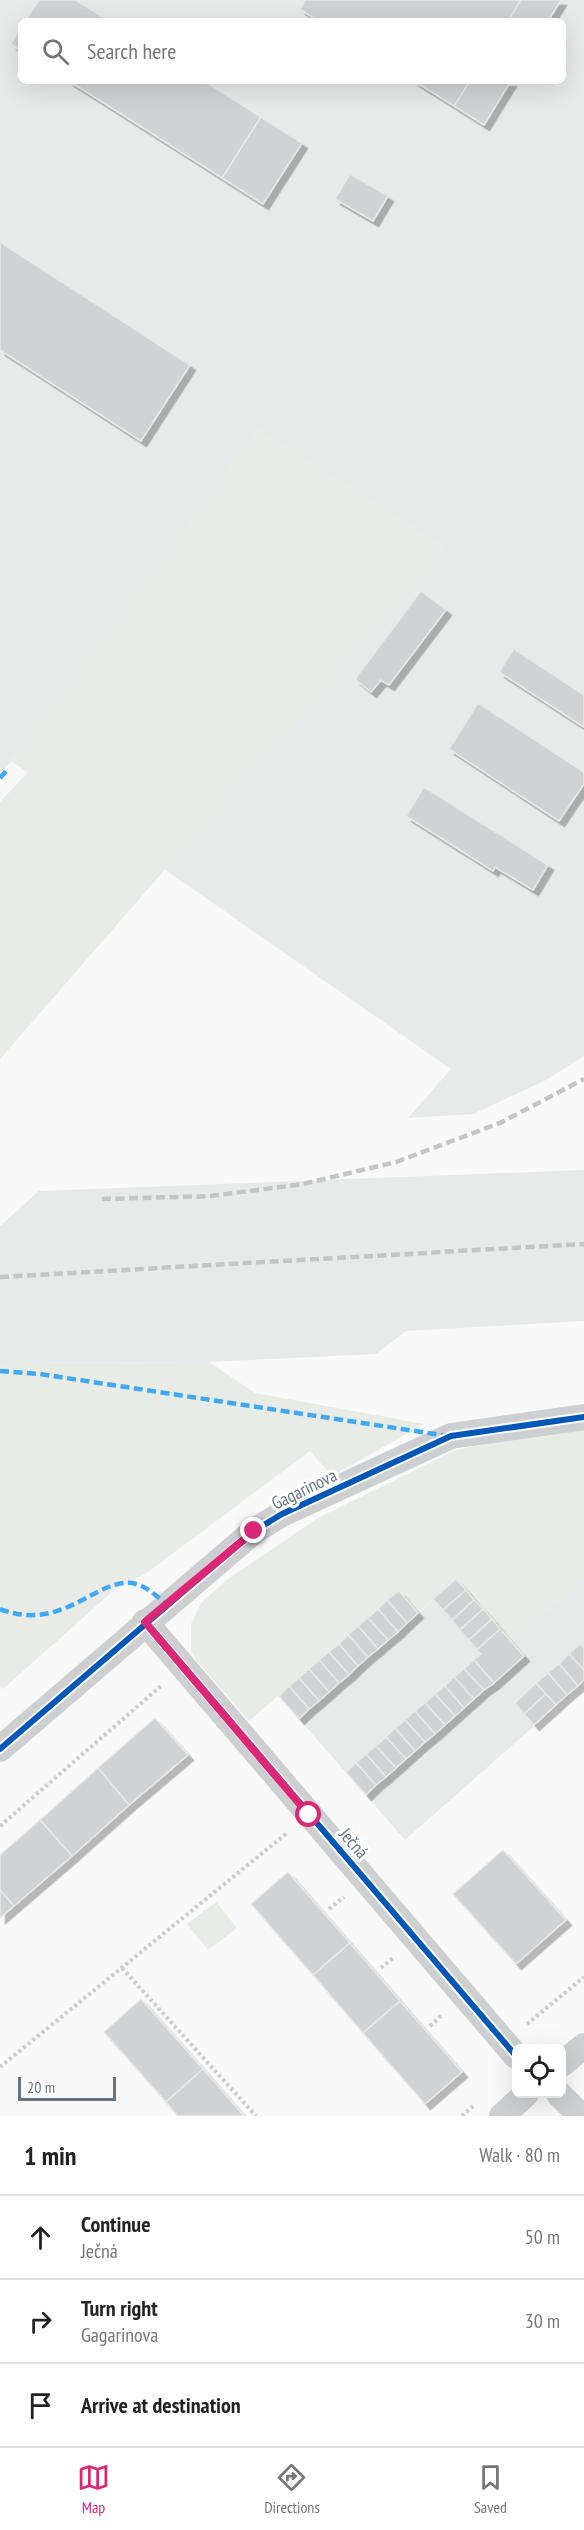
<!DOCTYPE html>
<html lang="en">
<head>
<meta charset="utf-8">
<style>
	:root { --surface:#fff; --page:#f2f2f2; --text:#222; --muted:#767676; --line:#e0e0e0; --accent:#db2777 }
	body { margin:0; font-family:"PT Sans Narrow",sans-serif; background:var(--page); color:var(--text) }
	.controls { position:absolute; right:18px; bottom:18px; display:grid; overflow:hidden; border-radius:9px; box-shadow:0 6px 24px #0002 }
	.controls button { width:54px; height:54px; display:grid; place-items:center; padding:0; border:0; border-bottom:2px solid var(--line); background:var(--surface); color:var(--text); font:30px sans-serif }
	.scale { position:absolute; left:18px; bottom:15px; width:98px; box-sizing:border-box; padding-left:6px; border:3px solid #657683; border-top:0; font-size:16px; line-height:21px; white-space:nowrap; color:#657683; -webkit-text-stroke:4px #fff; paint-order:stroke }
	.stop { position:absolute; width:18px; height:18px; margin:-14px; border:4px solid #db2777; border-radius:50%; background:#fff }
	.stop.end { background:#db2777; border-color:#fff; box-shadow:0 2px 6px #0008 }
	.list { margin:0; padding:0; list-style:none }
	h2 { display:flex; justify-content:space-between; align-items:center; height:78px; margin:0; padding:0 24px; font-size:26px }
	h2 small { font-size:20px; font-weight:400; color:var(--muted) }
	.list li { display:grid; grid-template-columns:39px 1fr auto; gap:18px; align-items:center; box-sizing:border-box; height:84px; padding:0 24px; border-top:2px solid var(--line) }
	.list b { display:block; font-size:22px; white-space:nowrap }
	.list p { margin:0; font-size:20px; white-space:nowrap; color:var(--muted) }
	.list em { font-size:20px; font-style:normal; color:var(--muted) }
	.icon { flex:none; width:33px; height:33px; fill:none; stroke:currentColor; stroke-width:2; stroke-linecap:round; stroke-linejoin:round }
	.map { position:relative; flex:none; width:584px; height:2116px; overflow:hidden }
	.search { position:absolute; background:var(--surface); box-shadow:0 6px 24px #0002; left:18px; right:18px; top:18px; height:66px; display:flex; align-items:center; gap:15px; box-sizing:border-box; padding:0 21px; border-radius:9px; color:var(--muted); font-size:22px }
	.sheet { height:330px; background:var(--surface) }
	nav { display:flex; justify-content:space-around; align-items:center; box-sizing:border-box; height:84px; border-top:2px solid var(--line); background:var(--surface); font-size:16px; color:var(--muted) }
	nav a { display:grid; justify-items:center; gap:3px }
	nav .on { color:var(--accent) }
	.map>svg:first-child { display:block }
	.built { fill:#e8e9e9; fill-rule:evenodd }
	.green { fill:#e8ebe6 }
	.building { fill:#d0d2d3; stroke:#e8e8e8; stroke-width:1.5; filter:url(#shadow) }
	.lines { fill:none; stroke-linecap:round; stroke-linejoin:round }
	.path { stroke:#cbcccd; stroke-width:4; stroke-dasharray:3 3; stroke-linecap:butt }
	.street { stroke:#cecfd0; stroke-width:26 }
	.rail { stroke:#c3c5c6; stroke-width:4.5; stroke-dasharray:9 4.5; stroke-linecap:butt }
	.quiet { stroke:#3fa9f5; stroke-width:4.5; stroke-dasharray:9 4.5; stroke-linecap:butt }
	.cycleway-casing { stroke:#fff; stroke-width:10 }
	.cycleway { stroke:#0057b8; stroke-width:6 }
	.route { stroke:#db2777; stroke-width:8 }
	.labels { text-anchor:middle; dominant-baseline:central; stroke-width:6; stroke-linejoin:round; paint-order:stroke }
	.street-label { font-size:18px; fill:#657683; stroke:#fff }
</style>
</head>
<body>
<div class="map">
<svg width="584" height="2116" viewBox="0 0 584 2116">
	<defs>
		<filter id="shadow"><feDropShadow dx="5.5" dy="5.5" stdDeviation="0" flood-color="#0004"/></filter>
	</defs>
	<rect width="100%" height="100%" fill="#f9f9f9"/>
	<g class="built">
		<path d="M0,0H584V1056L546,1080L473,1114L408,1118L451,1069L164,869L445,548L258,430L23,749L0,773ZM21,21H563V81H21Z"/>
		<path d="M584,1170V1321L406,1331L376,1354L209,1362L0,1363V1226L39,1191Z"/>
		<path d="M456,1579L511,1641L584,1579V1682L405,1840L279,1696L399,1591L419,1613Z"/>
	</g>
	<g class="green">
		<path d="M258,430L445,548L0,1059V802L28,772L12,762Z"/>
		<path d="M209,1362L255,1393L424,1424L332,1476L310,1451L148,1572L113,1591L3,1689L0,1686V1363Z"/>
		<path d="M584,1429V1579L511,1641L456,1579L418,1613L398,1591L249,1721L197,1661L191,1650V1624L201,1603L228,1579L318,1518L456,1450L542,1433Z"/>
		<path d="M216,1902L237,1928L208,1950L187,1924Z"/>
	</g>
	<g class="building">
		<path d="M39,0H76L109,21H25Z"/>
		<path d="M305,0H521L508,21H318L300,9Z"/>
		<path d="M521,0H561L548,21H508Z"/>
		<path d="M21,27V51L11,44Z"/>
		<path d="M69,81H204L261,117L222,178Z"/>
		<path d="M414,81H470L454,106Z"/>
		<path d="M470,81H511L484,125L454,106Z"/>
		<path d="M261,117L302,143L263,204L222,178Z"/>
		<path d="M350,174L388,196L373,221L335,199Z"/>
		<path d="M0,242L190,365L141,441L0,350Z"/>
		<path d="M421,591L446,610L389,685L381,680L371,692L355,679Z"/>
		<path d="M514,649L584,695V727L499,672Z"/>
		<path d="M478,703L584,772V784L559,821L449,749Z"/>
		<path d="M424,787L548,865L533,890L495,867L493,871L406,816Z"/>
		<path d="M456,1579L466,1590L443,1610L433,1599Z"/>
		<path d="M466,1590L474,1600L452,1620L443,1610Z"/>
		<path d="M399,1591L418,1613L407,1623L387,1600Z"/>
		<path d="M387,1600L407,1623L398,1632L378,1609Z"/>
		<path d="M474,1600L483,1609L460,1630L452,1620Z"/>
		<path d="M378,1609L398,1632L388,1640L368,1618Z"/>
		<path d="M483,1609L492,1619L469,1640L460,1630Z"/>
		<path d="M368,1618L388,1640L378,1649L358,1626Z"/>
		<path d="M492,1619L500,1629L477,1650L469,1640Z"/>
		<path d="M358,1626L378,1649L368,1657L348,1635Z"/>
		<path d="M500,1629L524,1656L494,1683L474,1660L481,1654L477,1650Z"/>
		<path d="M348,1635L368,1657L358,1666L339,1644Z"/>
		<path d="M339,1644L358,1666L349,1675L329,1652Z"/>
		<path d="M580,1644L584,1648V1670L569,1654Z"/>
		<path d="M329,1652L349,1675L339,1683L319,1660Z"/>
		<path d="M569,1654L584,1670V1680L578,1686L559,1664Z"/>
		<path d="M319,1660L339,1683L329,1692L309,1669Z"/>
		<path d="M474,1660L494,1683L484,1690L464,1669Z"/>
		<path d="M559,1664L578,1686L567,1695L548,1673Z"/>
		<path d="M309,1669L329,1692L319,1701L299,1678Z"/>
		<path d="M464,1669L484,1690L474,1699L454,1677Z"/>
		<path d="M548,1673L567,1695L556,1705L536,1683Z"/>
		<path d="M454,1677L474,1699L464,1708L445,1686Z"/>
		<path d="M299,1678L319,1701L309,1709L289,1686Z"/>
		<path d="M536,1683L546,1694L524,1714L515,1703Z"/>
		<path d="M289,1686L309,1709L299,1719L279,1696Z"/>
		<path d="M445,1686L464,1708L455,1716L435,1694Z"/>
		<path d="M435,1694L455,1716L445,1725L425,1703Z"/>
		<path d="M546,1694L556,1705L534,1725L524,1714Z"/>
		<path d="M425,1703L445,1725L435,1734L415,1711Z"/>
		<path d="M415,1711L435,1734L425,1742L405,1720Z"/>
		<path d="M155,1718L188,1755L129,1805L98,1768Z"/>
		<path d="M405,1720L425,1742L415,1751L395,1728Z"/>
		<path d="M395,1728L415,1751L406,1759L386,1737Z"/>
		<path d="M386,1737L406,1759L396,1768L376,1746Z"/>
		<path d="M376,1746L396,1768L386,1777L366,1754Z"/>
		<path d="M366,1754L386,1777L376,1785L356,1763Z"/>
		<path d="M356,1763L376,1785L366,1795L346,1772Z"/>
		<path d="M98,1768L129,1805L72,1856L40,1820Z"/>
		<path d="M40,1820L72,1856L14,1906L0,1890V1855Z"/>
		<path d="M503,1850L566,1920L516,1964L453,1894Z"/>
		<path d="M288,1872L350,1943L313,1975L251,1904Z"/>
		<path d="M0,1890L14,1906L0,1918Z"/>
		<path d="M350,1943L400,2001L363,2033L313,1975Z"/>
		<path d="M141,1999L203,2069L166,2102L104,2032Z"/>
		<path d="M400,2001L462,2072L425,2104L363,2033Z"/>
		<path d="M203,2069L244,2116H178L166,2102Z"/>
	</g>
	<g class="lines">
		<g class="path">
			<path d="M0,1826L162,1685"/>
			<path d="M329,1909L344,1897"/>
			<path d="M122,1968L256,2116"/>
			<path d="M381,1968L393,1958"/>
			<path d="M527,2024L584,1977"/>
			<path d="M430,2026L443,2014"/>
			<path d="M0,2067L287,1833"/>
			<path d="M462,2116L473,2106"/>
		</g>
		<g class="street">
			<path d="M145,1622L516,2056"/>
			<path d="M0,1749L254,1531L282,1514L451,1436L584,1417"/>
			<path d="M562,2064L584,2046"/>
			<path d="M559,2094L581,2116"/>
			<path d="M502,2116L526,2094"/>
		</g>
		<g class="rail">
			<path d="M102,1199L211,1196L303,1184L396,1162L500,1123L584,1079"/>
			<path d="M0,1277L584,1244"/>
		</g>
		<g class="quiet">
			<path d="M0,778L6,771"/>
			<path d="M0,1371L40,1374L448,1436"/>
			<path d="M0,1609C65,1634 98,1574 136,1584C148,1587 157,1597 167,1604"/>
		</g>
		<g class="cycleway-casing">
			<g id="cycleway">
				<path d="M145,1622L516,2056"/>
				<path d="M0,1749L254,1531L282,1514L451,1436L584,1417"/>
			</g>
		</g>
		<use href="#cycleway" class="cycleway"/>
	</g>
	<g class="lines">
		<path class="route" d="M254,1531L145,1622L309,1815"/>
	</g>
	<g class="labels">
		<g class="street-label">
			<text transform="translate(304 1489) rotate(-26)">Gagarinova</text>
			<text transform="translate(354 1843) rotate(49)">Ječná</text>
		</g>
	</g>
</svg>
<div class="controls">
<button><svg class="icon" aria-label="locate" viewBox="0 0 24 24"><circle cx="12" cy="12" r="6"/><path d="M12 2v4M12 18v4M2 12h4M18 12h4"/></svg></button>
</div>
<div class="scale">20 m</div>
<div class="stop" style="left:309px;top:1815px"></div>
<div class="stop end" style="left:254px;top:1531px"></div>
<div class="search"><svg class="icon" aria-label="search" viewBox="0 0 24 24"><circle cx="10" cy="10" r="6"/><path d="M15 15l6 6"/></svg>Search here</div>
</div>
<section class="sheet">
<h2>1 min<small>Walk · 80 m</small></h2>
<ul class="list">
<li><svg class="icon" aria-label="ahead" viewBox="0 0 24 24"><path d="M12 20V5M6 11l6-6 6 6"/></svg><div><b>Continue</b><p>Ječná</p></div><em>50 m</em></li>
<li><svg class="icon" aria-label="right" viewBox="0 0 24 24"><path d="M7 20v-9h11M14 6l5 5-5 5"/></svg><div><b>Turn right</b><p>Gagarinova</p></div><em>30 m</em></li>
<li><svg class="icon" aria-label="arrive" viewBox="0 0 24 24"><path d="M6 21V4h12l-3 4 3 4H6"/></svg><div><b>Arrive at destination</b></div></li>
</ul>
</section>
<nav>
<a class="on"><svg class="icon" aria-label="map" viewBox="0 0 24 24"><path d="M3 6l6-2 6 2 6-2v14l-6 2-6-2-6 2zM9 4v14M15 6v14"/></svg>Map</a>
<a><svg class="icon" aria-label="directions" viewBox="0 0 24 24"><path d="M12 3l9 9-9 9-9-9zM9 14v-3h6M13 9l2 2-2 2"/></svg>Directions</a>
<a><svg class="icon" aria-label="saved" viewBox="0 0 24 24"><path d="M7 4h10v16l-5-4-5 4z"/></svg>Saved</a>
</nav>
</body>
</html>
